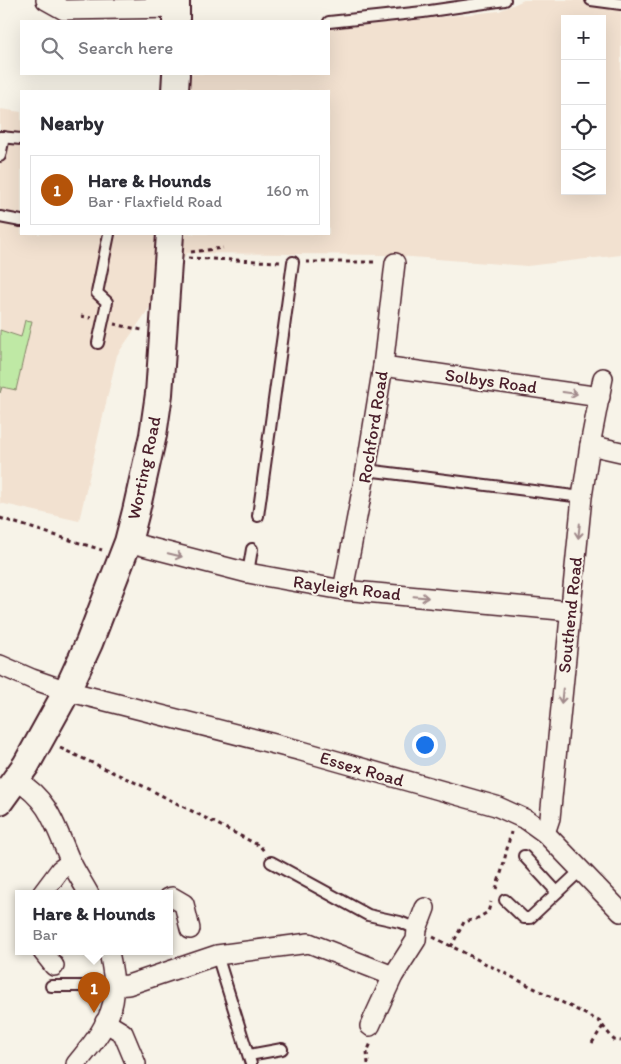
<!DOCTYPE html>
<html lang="en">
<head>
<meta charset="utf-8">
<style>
	:root { --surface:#fff; --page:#f7f7f7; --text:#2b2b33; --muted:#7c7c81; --line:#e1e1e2; --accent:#b45309 }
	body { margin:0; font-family:Itim,sans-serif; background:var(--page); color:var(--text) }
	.controls { position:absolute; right:15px; top:15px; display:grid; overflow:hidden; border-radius:0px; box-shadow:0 5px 20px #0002 }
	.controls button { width:45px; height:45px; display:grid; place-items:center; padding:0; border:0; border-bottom:1px solid var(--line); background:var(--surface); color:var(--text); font:25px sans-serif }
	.you { position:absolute; left:424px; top:744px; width:18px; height:18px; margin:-12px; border:4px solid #fff; border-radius:50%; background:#1a73e8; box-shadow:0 0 0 8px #1a73e833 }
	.badge { display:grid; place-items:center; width:32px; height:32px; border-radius:50%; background:var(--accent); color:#fff; font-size:16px; font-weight:700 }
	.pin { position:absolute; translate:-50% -41px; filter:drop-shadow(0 1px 2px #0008) }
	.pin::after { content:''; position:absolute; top:26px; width:18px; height:15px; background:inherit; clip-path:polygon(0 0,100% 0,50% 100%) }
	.popup { position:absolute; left:15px; top:890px; width:158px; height:65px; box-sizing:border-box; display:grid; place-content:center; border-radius:0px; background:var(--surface); filter:drop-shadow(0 1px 4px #0005); font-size:16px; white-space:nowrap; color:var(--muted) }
	.popup b { font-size:19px; color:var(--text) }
	.popup::after { content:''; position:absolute; left:50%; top:100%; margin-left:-10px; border:10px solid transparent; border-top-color:var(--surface) }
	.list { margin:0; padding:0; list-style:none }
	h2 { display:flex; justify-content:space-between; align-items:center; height:65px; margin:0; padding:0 20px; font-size:21px }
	h2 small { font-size:16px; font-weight:400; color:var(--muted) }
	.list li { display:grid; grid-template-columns:32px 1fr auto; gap:15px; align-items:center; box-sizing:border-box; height:70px; margin:0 10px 10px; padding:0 10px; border:1px solid var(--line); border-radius:0px }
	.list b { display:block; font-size:19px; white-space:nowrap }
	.list p { margin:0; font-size:16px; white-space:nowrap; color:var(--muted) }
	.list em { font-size:16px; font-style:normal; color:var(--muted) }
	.icon { flex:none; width:28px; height:28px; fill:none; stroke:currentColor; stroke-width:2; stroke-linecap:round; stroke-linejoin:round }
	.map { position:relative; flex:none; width:621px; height:1064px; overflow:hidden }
	.search { position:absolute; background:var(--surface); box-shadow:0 5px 20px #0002; left:20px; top:20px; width:310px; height:55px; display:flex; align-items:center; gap:12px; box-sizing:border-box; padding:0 18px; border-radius:0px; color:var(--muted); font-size:19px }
	.panel { position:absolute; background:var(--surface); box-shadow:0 5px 20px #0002; left:20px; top:90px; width:310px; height:145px; border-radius:0px }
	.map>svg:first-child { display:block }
	.built { fill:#f2e1d0; fill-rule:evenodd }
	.green { fill:#bfe9a5; stroke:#848468 }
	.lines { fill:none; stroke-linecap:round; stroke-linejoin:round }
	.lane-casing { stroke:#4a1f2b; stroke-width:14 }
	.street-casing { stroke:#4a1f2b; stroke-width:22 }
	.secondary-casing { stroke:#4a1f2b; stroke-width:30 }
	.path { stroke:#4a1f2b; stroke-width:3; stroke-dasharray:4 4; stroke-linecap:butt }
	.lane { stroke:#f7f3e8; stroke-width:10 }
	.street { stroke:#f7f3e8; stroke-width:19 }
	.secondary { stroke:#f7f3e8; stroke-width:26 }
	.oneway { stroke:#a0898a }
	.labels { text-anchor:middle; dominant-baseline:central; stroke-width:4; stroke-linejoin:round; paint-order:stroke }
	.street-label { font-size:18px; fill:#4a1f2b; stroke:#f7f3e8 }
</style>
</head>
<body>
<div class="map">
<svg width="621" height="1064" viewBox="0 0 621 1064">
	<rect width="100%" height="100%" fill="#f7f3e8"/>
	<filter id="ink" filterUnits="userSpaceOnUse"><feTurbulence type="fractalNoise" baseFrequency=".02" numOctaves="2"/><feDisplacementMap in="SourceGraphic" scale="10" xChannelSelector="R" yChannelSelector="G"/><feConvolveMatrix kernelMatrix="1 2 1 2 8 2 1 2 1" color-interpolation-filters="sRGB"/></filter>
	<g filter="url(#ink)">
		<path class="built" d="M524,0H579L621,4V255L527,266L386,255L187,253L117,355L79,521L0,503V109L21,112V234H329V91H188L189,74H329V29L499,11ZM565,19H602V191H565Z"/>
		<path class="green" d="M25,320L32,321L16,390L2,387L0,393V330L21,337Z"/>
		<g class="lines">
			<g class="lane-casing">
				<g id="lane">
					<path d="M591,0L621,4"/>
					<path d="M329,22L423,12L505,0"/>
					<path d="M0,137L21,139"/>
					<path d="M0,156L4,137"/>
					<path d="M0,217L21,221"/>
					<path d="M98,343L107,302L97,293L109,234"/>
					<path d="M366,470L582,497"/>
					<path d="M258,516L293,262"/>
					<path d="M248,573L252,549"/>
					<path d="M524,856L557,892"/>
					<path d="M271,862L368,915L400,922L417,929"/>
					<path d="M505,900L524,918H530L581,870"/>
					<path d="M217,955L251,1064"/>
					<path d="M51,986H114"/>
					<path d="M249,1055L282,1049"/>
				</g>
			</g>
			<g class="street-casing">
				<g id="street">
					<path d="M46,0L64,10L176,8"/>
					<path d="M383,366L600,397"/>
					<path d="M590,445L621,452"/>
					<path d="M128,542L248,573L343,590L560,610L570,613"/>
					<path d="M343,590L366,470L383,366L395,263"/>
					<path d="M0,665L32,679L67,691L298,750L496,806L527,820L545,833L621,912"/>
					<path d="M16,780C50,800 55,826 70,860C75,871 83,883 89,894"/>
					<path d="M545,833L550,818L582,497L590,445L603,378"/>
					<path d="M42,894L60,870L71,862"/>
					<path d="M169,898L172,897L184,904L190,929"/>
					<path d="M43,952L54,966"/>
					<path d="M114,986L128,985L217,955L309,943L393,976"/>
					<path d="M105,1022L123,1033L136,1064"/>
					<path d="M370,1026L393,976L416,940L417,929L425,908"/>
					<path d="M76,1064C92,1045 112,1021 114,995C115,981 112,966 109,952"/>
				</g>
			</g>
			<g class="secondary-casing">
				<g id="secondary">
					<path d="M176,0V21"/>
					<path d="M175,91L176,74"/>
					<path d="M0,801L26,765L67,691L89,643L128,542L136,511L153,435L159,394L170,234"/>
				</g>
			</g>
			<g class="path">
				<path d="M191,252L223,248"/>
				<path d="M188,258L280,262"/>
				<path d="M306,262H377"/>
				<path d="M81,316L91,318"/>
				<path d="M114,324L142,330"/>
				<path d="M0,518L102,550"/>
				<path d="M60,748L145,787L260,846L264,851"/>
				<path d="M496,889L502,870L511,832"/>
				<path d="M433,937L599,1021L614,1040L621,1041"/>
				<path d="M451,947L464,922L476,919L488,912L491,902"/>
				<path d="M592,1043L603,1026"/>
				<path d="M368,1064L367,1052L371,1043"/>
			</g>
			<use href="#lane" class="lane"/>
			<use href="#street" class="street"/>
			<use href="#secondary" class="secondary"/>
		</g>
		<defs><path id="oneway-shaft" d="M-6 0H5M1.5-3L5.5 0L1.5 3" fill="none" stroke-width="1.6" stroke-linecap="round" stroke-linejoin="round" transform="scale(1.25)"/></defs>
		<g class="oneway">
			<use href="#oneway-shaft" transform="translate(570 393) rotate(8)"/>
			<use href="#oneway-shaft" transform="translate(579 531) rotate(96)"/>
			<use href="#oneway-shaft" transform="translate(175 555) rotate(14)"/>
			<use href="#oneway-shaft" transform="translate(421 597) rotate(5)"/>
			<use href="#oneway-shaft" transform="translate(562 696) rotate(96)"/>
		</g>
	</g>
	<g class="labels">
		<g class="street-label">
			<text transform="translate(491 381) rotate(8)">Solbys Road</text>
			<text transform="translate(373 427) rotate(-81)">Rochford Road</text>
			<text transform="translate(144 468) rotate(-78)">Worting Road</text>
			<text transform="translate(347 588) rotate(7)">Rayleigh Road</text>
			<text transform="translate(570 615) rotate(-84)">Southend Road</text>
			<text transform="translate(362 769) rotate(16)">Essex Road</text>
		</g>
	</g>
</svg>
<div class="controls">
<button>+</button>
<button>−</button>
<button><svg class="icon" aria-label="locate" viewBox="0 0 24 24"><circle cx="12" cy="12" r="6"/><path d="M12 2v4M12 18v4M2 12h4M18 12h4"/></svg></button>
<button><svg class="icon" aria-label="layers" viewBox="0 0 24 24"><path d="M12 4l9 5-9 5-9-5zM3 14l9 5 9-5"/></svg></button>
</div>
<div class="you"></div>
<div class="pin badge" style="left:94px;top:1013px">1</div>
<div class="popup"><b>Hare &amp; Hounds</b>Bar</div>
<div class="search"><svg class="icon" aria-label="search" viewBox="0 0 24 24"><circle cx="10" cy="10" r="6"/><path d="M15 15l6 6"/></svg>Search here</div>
<section class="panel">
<h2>Nearby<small></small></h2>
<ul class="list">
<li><span class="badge">1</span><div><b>Hare &amp; Hounds</b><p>Bar · Flaxfield Road</p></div><em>160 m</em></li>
</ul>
</section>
</div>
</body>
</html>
